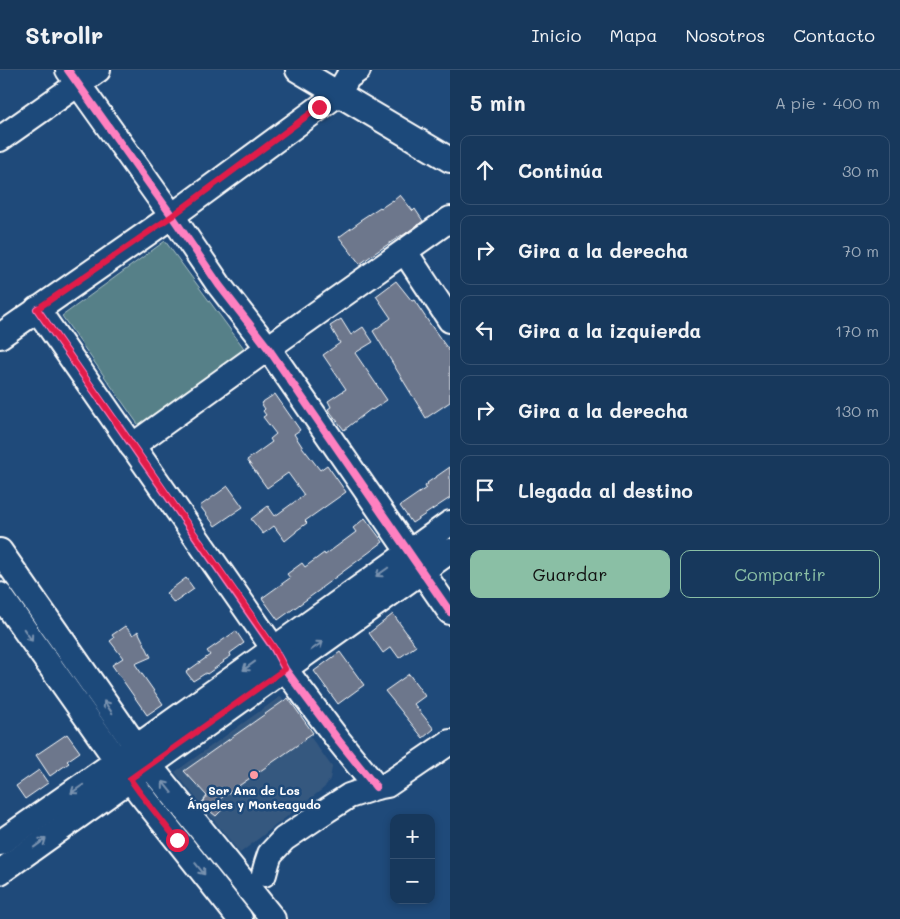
<!DOCTYPE html>
<html lang="es">
<head>
<meta charset="utf-8">
<style>
	:root { --surface:#17385c; --page:#244365; --text:#f1f3f6; --muted:#9eacbb; --line:#365272; --accent:#8abfa5 }
	body { margin:0; font-family:Mali,sans-serif; background:var(--page); color:var(--text) }
	.controls { position:absolute; right:15px; bottom:15px; display:grid; overflow:hidden; border-radius:10px; box-shadow:0 2px 8px #0003 }
	.controls button { width:45px; height:45px; display:grid; place-items:center; padding:0; border:0; border-bottom:1px solid var(--line); background:var(--surface); color:var(--text); font:25px sans-serif }
	.stop { position:absolute; width:15px; height:15px; margin:-11px; border:4px solid #e11d48; border-radius:50%; background:#fff }
	.stop.end { background:#e11d48; border-color:#fff; box-shadow:0 1px 5px #0008 }
	.list { margin:0; padding:0; list-style:none }
	h2 { display:flex; justify-content:space-between; align-items:center; height:65px; margin:0; padding:0 20px; font-size:21px }
	h2 small { font-size:16px; font-weight:400; color:var(--muted) }
	.list li { display:grid; grid-template-columns:32px 1fr auto; gap:15px; align-items:center; box-sizing:border-box; height:70px; margin:0 10px 10px; padding:0 10px; border:1px solid var(--line); border-radius:10px }
	.list b { display:block; font-size:19px; white-space:nowrap }
	.list em { font-size:16px; font-style:normal; color:var(--muted) }
	.actions { display:flex; gap:10px; padding:15px 20px }
	.actions a { flex:1; padding:11px 0; border:1px solid var(--accent); border-radius:10px; text-align:center; font-size:18px; color:var(--accent) }
	.actions .main { background:var(--accent); color:#111 }
	.icon { flex:none; width:28px; height:28px; fill:none; stroke:currentColor; stroke-width:2; stroke-linecap:round; stroke-linejoin:round }
	.map { position:relative; flex:none; width:450px; height:849px; overflow:hidden }
	header { display:flex; align-items:center; gap:30px; box-sizing:border-box; height:70px; padding:0 25px; background:var(--surface); border-bottom:1px solid var(--line) }
	header strong { font-size:24px }
	nav { display:flex; gap:28px; margin-inline-start:auto; font-size:18px }
	main { display:flex }
	aside { flex:1; background:var(--surface) }
	.map>svg:first-child { display:block }
	.built { fill:#36587f }
	.green { fill:#568088; stroke:#aac0c4 }
	.building { fill:#6d778c; stroke:#fff }
	.lines { fill:none; stroke-linecap:round; stroke-linejoin:round }
	.minor-casing { stroke:#fff; stroke-width:28 }
	.minor { stroke:#1f4a7a; stroke-width:24 }
	.cycleway-casing { stroke:#1f4a7a; stroke-width:11 }
	.cycleway { stroke:#ff80c0; stroke-width:8 }
	.oneway { stroke:#7992af }
	.route { stroke:#e11d48; stroke-width:6 }
	.poi-dot { fill:#ff9aa2; stroke:#1f4a7a; stroke-width:2 }
	.labels { text-anchor:middle; dominant-baseline:central; stroke-width:5; stroke-linejoin:round; paint-order:stroke }
	.poi-label { font-size:12px; font-weight:bold; fill:#fff; stroke:#1f4a7a }
</style>
</head>
<body>
<header>
<strong>Strollr</strong>
<nav><a>Inicio</a><a>Mapa</a><a>Nosotros</a><a>Contacto</a></nav>
</header>
<main>
<div class="map">
<svg width="450" height="849" viewBox="0 0 450 849">
	<rect width="100%" height="100%" fill="#1f4a7a"/>
	<filter id="ink" filterUnits="userSpaceOnUse"><feTurbulence type="fractalNoise" baseFrequency=".02" numOctaves="2"/><feDisplacementMap in="SourceGraphic" scale="10" xChannelSelector="R" yChannelSelector="G"/><feConvolveMatrix kernelMatrix="1 2 1 2 8 2 1 2 1" color-interpolation-filters="sRGB"/></filter>
	<g filter="url(#ink)">
		<path class="built" d="M281,626L332,697L330,709L324,718L240,783L175,702Z"/>
		<g class="green">
			<path d="M165,171L249,285L142,360L62,246Z"/>
			<path d="M155,716L263,849H249L148,721Z"/>
		</g>
		<g class="building">
			<path d="M400,125L413,141L415,139L423,151L402,166V165L375,183L360,194L339,167L361,151L360,150L380,137L381,138L393,130V131Z"/>
			<path d="M396,211L412,231L414,230L430,254L450,282V332L426,348L373,261L391,248L376,226Z"/>
			<path d="M341,249L351,265L363,257L373,272L355,283L387,330L372,340L371,339L344,360L328,339L331,337L328,331L346,319L323,285L340,273L330,256Z"/>
			<path d="M275,324L300,360L294,364L303,378L320,400L327,395L346,422L305,451L307,453L296,461V462L285,471L274,456L263,464L251,449L268,436L275,446L304,425L288,403L267,418L247,390L272,372L270,369L276,364L263,347L266,345L263,341L265,339L261,333Z"/>
			<path d="M450,397V428L412,453L400,436L426,418L425,416L428,414L427,413Z"/>
			<path d="M228,416L243,437L215,456L200,436Z"/>
			<path d="M365,448L383,472L321,518V519L278,550L262,528L290,508L287,504L302,493L305,497L324,483L325,485L356,462L353,458Z"/>
			<path d="M186,508L194,519L174,533L166,523Z"/>
			<path d="M393,544L416,576L399,588L391,577L383,583L369,563Z"/>
			<path d="M125,556L133,565L138,561L151,587L135,594L163,634L147,645L112,595L123,588L110,571L114,568L112,565Z"/>
			<path d="M236,561L244,573L230,583L231,586L223,591L224,592L207,604L206,603L193,611L186,602L210,585L207,581Z"/>
			<path d="M340,582L364,615L338,634L314,601Z"/>
			<path d="M409,604L425,626L414,634L434,659L423,668L385,621Z"/>
			<path d="M288,628L313,663L305,668L306,669L220,729L226,736L216,746L201,734L207,726L184,701Z"/>
			<path d="M67,664L80,682L67,691L69,693L50,706L36,685Z"/>
			<path d="M39,700L48,713L25,729L16,716Z"/>
		</g>
		<g class="lines">
			<g class="minor-casing">
				<g id="minor">
					<path d="M68,0L172,146L219,215L268,278L450,542"/>
					<path d="M298,0L450,90"/>
					<path d="M0,69L98,0"/>
					<path d="M405,182L450,250"/>
					<path d="M37,239L274,579L285,599L299,618L339,671L376,717"/>
					<path d="M0,266L172,146L338,24L348,7L358,0"/>
					<path d="M132,376L268,278L450,149"/>
					<path d="M0,481L149,695L242,810L273,849"/>
					<path d="M0,525L140,723L240,849"/>
					<path d="M0,773L117,691L450,453"/>
					<path d="M0,802L450,481"/>
					<path d="M264,804L267,793L270,784L284,769L327,740L349,726L376,717L387,715L450,672"/>
				</g>
			</g>
			<use href="#minor" class="minor"/>
			<g class="cycleway-casing">
				<g id="cycleway">
					<path d="M68,0L172,146L219,215L268,278L450,542"/>
					<path d="M37,239L274,579L285,599L299,618L339,671L376,717"/>
				</g>
			</g>
			<use href="#cycleway" class="cycleway"/>
		</g>
		<defs><path id="oneway-shaft" d="M-6 0H5M1.5-3L5.5 0L1.5 3" fill="none" stroke-width="1.6" stroke-linecap="round" stroke-linejoin="round" transform="scale(1.25)"/></defs>
		<g class="oneway">
			<use href="#oneway-shaft" transform="translate(382 502) rotate(145)"/>
			<use href="#oneway-shaft" transform="translate(28 565) rotate(55)"/>
			<use href="#oneway-shaft" transform="translate(317 576) rotate(-35)"/>
			<use href="#oneway-shaft" transform="translate(249 596) rotate(144)"/>
			<use href="#oneway-shaft" transform="translate(108 637) rotate(-125)"/>
			<use href="#oneway-shaft" transform="translate(167 717) rotate(-129)"/>
			<use href="#oneway-shaft" transform="translate(77 719) rotate(145)"/>
			<use href="#oneway-shaft" transform="translate(40 773) rotate(-36)"/>
			<use href="#oneway-shaft" transform="translate(200 799) rotate(51)"/>
		</g>
	</g>
	<g class="lines" filter="url(#ink)">
		<path class="route" d="M177,770L140,723L130,709L285,599L274,578L37,239L172,146L319,37"/>
	</g>
	<circle class="poi-dot" cx="254" cy="705" r="5"/>
	<g class="labels">
		<g class="poi-label">
			<text x="254" y="720">Sor Ana de Los<tspan x="254" dy="14">Ángeles y Monteagudo</tspan></text>
		</g>
	</g>
</svg>
<div class="controls">
<button>+</button>
<button>−</button>
</div>
<div class="stop" style="left:177px;top:770px"></div>
<div class="stop end" style="left:319px;top:37px"></div>
</div>
<aside>
<h2>5 min<small>A pie · 400 m</small></h2>
<ul class="list">
<li><svg class="icon" aria-label="ahead" viewBox="0 0 24 24"><path d="M12 20V5M6 11l6-6 6 6"/></svg><div><b>Continúa</b></div><em>30 m</em></li>
<li><svg class="icon" aria-label="right" viewBox="0 0 24 24"><path d="M7 20v-9h11M14 6l5 5-5 5"/></svg><div><b>Gira a la derecha</b></div><em>70 m</em></li>
<li><svg class="icon" aria-label="left" viewBox="0 0 24 24"><path d="M17 20v-9H6M10 6l-5 5 5 5"/></svg><div><b>Gira a la izquierda</b></div><em>170 m</em></li>
<li><svg class="icon" aria-label="right" viewBox="0 0 24 24"><path d="M7 20v-9h11M14 6l5 5-5 5"/></svg><div><b>Gira a la derecha</b></div><em>130 m</em></li>
<li><svg class="icon" aria-label="arrive" viewBox="0 0 24 24"><path d="M6 21V4h12l-3 4 3 4H6"/></svg><div><b>Llegada al destino</b></div></li>
</ul>
<div class="actions"><a class="main">Guardar</a><a>Compartir</a></div>
</aside>
</main>
</body>
</html>
